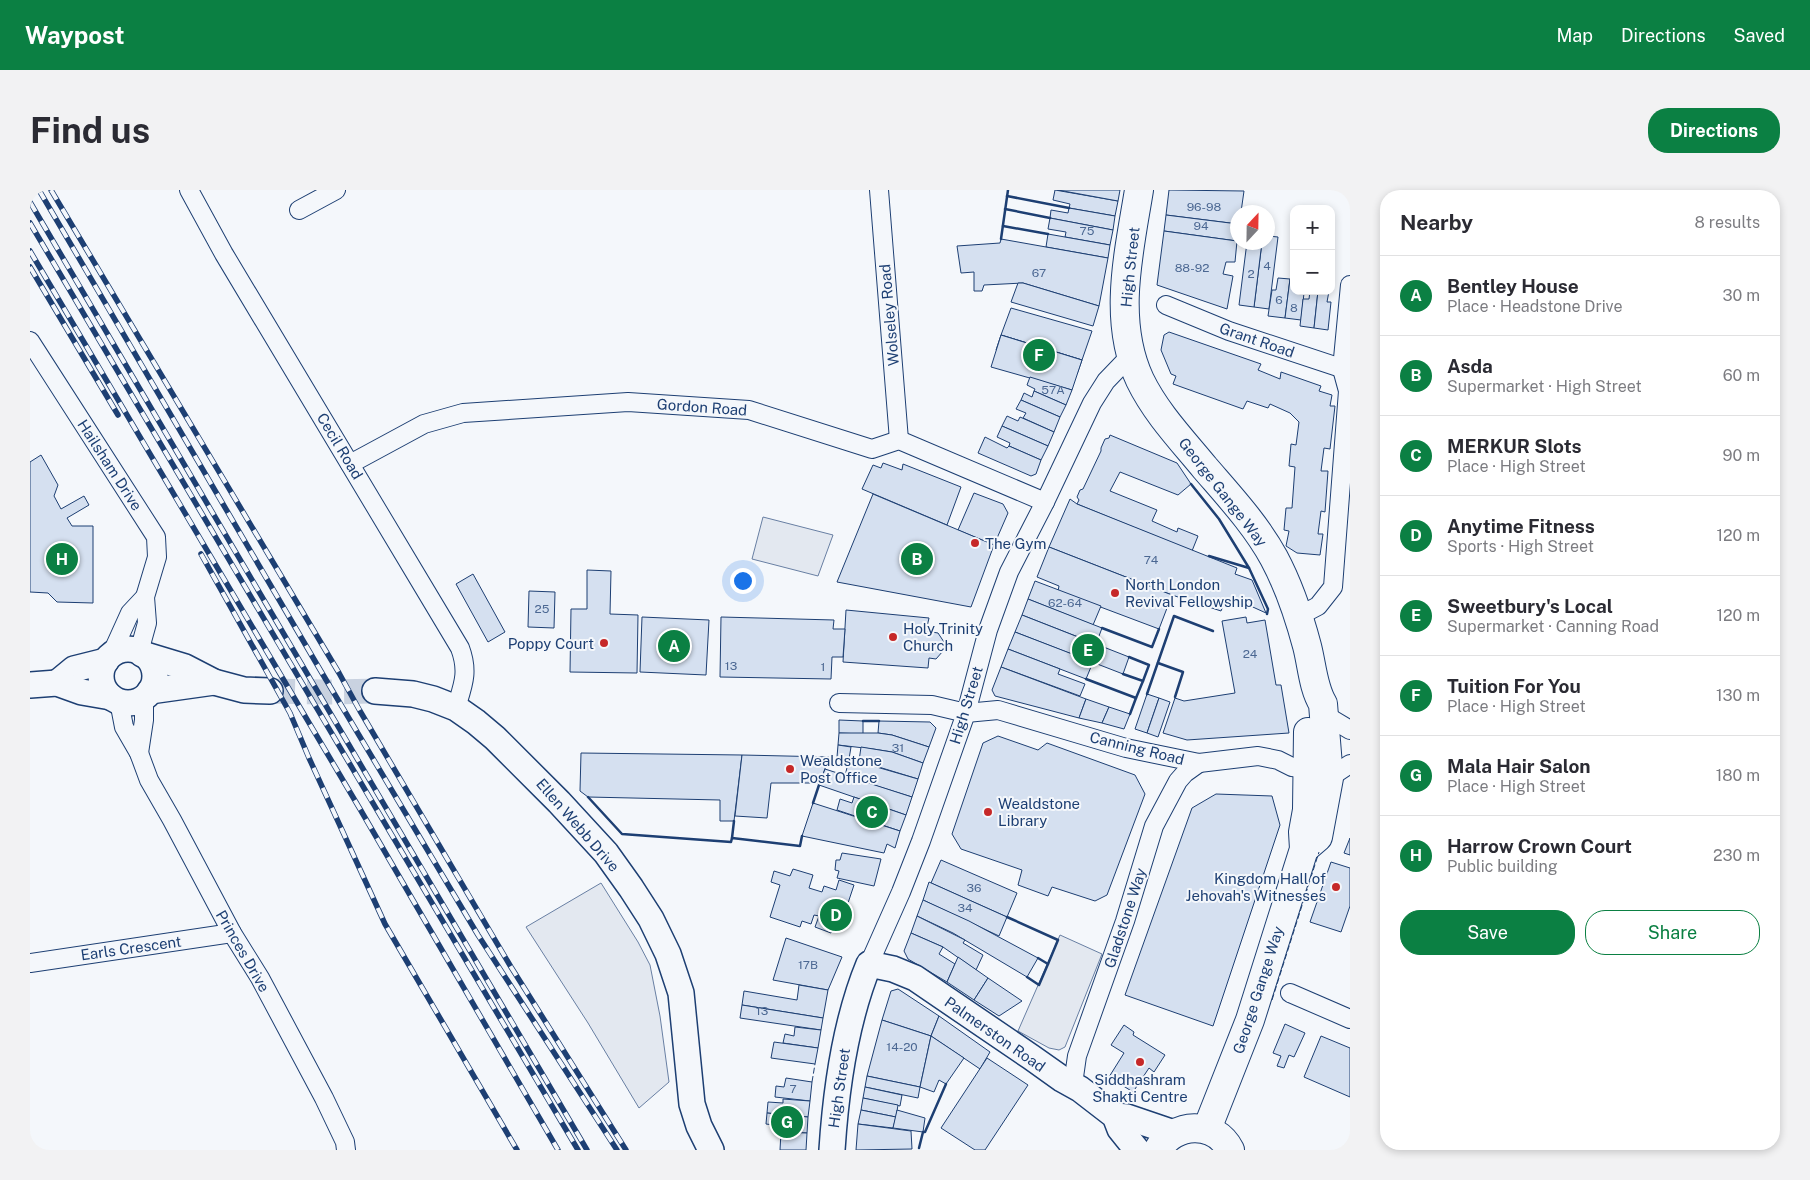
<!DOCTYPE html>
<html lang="en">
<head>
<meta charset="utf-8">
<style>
	:root { --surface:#fff; --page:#f2f2f3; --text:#2b2b33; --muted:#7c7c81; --line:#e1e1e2; --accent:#0b8043 }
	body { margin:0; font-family:"Public Sans",sans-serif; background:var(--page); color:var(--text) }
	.controls { position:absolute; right:15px; top:15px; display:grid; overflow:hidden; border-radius:10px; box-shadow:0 2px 8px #0003 }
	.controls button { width:45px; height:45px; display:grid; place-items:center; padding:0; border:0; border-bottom:1px solid var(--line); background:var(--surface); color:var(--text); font:25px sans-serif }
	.compass { position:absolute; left:1200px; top:15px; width:45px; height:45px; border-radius:50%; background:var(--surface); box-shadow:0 2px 8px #0003; rotate:22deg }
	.you { position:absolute; left:712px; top:390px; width:18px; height:18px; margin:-12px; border:4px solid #fff; border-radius:50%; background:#1a73e8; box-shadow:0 0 0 8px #1a73e833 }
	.badge { display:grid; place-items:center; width:32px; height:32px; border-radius:50%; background:var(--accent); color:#fff; font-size:16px; font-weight:700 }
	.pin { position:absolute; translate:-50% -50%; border:2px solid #fff; box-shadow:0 1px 5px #0006 }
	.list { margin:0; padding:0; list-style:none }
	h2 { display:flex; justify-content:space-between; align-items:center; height:65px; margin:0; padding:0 20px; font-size:21px }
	h2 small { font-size:16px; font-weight:400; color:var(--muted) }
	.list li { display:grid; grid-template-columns:32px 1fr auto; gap:15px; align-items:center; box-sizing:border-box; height:80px; padding:0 20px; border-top:1px solid var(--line) }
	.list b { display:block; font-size:19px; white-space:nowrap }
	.list p { margin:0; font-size:16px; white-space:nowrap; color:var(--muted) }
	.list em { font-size:16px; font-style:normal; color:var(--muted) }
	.actions { display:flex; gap:10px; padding:15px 20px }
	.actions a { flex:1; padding:11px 0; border:1px solid var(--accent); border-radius:20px; text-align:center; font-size:18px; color:var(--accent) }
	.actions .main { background:var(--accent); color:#fff }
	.map { position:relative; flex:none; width:1320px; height:960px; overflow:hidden; border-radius:20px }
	header { display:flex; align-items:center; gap:30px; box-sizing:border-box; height:70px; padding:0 25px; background:var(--accent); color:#fff }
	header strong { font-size:24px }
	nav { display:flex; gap:28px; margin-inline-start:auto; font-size:18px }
	.intro { display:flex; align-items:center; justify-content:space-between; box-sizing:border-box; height:120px; padding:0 30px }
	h1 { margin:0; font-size:35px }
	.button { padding:12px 22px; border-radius:20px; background:var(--accent); color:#fff; font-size:18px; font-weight:700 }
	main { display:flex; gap:30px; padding:0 30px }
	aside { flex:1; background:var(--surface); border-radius:20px; box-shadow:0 2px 8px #0003 }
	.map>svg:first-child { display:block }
	.parking { fill:#e3e8f0; stroke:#687fa3 }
	.building { fill:#d5e0f0; stroke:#1d3f73 }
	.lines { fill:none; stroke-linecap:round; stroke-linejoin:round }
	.secondary-tunnel { stroke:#c9d2e0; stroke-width:25; stroke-dasharray:25 12; stroke-linecap:butt }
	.street-casing { stroke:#1d3f73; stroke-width:20 }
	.secondary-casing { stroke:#1d3f73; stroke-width:28 }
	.primary-casing { stroke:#1d3f73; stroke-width:30 }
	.street { stroke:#f4f7fb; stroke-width:18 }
	.secondary { stroke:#f4f7fb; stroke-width:25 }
	.primary { stroke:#f4f7fb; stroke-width:28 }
	.rail-casing { stroke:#1d3f73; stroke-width:5.5 }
	.rail { stroke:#f4f7fb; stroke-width:4; stroke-dasharray:11; stroke-linecap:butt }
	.fence { stroke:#1d3f73; stroke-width:1; stroke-dasharray:6 2.5; stroke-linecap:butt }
	.wall { stroke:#1d3f73; stroke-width:2.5 }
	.poi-dot { fill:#c62828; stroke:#f4f7fb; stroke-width:2 }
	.labels { text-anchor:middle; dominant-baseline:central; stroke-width:4; stroke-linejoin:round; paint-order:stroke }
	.number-label { font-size:12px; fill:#4b6792 }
	.street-label { font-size:15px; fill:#1d3f73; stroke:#f4f7fb }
	.poi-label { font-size:15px; fill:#1d3f73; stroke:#f4f7fb; text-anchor:start }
</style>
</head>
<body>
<header>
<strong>Waypost</strong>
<nav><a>Map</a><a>Directions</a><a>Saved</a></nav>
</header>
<div class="intro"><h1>Find us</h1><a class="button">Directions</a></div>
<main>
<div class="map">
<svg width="1320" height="960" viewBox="0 0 1320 960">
	<rect width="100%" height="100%" fill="#f4f7fb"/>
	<g class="parking">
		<path d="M733,327L803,345L788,386L722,369Z"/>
		<path d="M571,693L608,752L620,775L630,826L639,892L609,918L558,833L496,737Z"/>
		<path d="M1030,745L1072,764L1035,857L1029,860L1019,858L988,841Z"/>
	</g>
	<g class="building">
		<path d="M1025,0L1088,11L1085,26L1039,18L1040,14L1023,10Z"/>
		<path d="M1028,0H1090L1088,11Z"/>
		<path d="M1139,0L1214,1L1211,22H1208V34L1136,25Z"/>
		<path d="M1039,18L1085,26L1083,40L1020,28L1021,20L1038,23Z"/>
		<path d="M1136,25L1208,34L1207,51L1134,41Z"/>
		<path d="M1020,28L1083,40L1080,55L1035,47L1036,42L1018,39Z"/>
		<path d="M1134,41L1207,51L1205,72H1196L1193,84L1203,86L1197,119L1127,95Z"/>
		<path d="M1018,44L1080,55L1078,68L1016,57Z"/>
		<path d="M1238,46L1248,47L1239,119L1224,117L1232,52H1238Z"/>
		<path d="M971,49L1078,68L1069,116L993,93L954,95L952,101H944V82L931,83L927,56L970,53Z"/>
		<path d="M1217,52H1232L1224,117L1209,115Z"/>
		<path d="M1248,88L1260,89L1255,128L1238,126L1242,100H1246Z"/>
		<path d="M1260,89L1264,90V101L1274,103L1271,130L1255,128Z"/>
		<path d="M988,93H993L1069,116L1063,136L981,112Z"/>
		<path d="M1280,101H1288L1284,138L1270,136L1273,109H1279Z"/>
		<path d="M1288,101H1299L1297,112H1301L1298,140L1284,138Z"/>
		<path d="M981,118L1062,141L1052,170L971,145Z"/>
		<path d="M1139,142L1231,174L1228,180L1250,189L1251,182L1291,196L1289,201L1302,205L1300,216H1305L1300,259L1294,258L1291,281H1298L1295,322L1291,321L1288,344H1293L1290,365L1267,363L1256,356L1259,341L1254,340L1256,318H1262L1265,277L1259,276L1261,254L1266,255L1269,232L1260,223L1240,214L1238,218L1217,211L1213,219L1143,194L1146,186L1141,184L1131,160L1134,145Z"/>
		<path d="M971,145L1052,170L1047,184L966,160Z"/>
		<path d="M971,145L1052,170L1042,200L961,177Z"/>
		<path d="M1000,187L1042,200L1036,215L1004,201L1005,199L997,195Z"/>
		<path d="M1004,201L1036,215L1030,227L991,210L994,203L1002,207Z"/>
		<path d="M991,210L1030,227L1024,242L993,228L996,223L986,219Z"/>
		<path d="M977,226L988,231L990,227L1024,242L1018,256L972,236Z"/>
		<path d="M972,236L1018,256L1011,270L979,256L980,253L967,247Z"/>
		<path d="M1080,245L1147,273L1161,294L1148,305L1090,282L1080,301L1127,320L1122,331L1147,342L1148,338L1168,346L1162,361L1047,314L1049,310L1047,307L1050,300L1053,299L1071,261V258L1075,249L1079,248Z"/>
		<path d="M955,247L977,258L979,256L1011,270L1006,284L1001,286L948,263Z"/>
		<path d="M11,265L28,295L24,306L31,319L54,306L59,315L37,328L42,336H63V413L27,412L18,403L0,402V272Z"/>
		<path d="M853,273L872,280L873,274L931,297L917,335L832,299L843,275L851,278Z"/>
		<path d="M944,303L973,314L978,323L964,355L928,340Z"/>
		<path d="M843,304L964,355L941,417L807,392Z"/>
		<path d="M1040,309L1047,314L1207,378L1205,384L1222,390L1236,423L1214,413L1212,417L1195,411L1191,421L1142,405L1019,357Z"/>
		<path d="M1019,357L1142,405L1129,439L1028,401L1029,396L1007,387Z"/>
		<path d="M557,380L581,381L580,424L608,425L607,483L540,482L541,419H557Z"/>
		<path d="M443,384L475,442L458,452L426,394Z"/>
		<path d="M1005,391L1071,416L1063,435L998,409Z"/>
		<path d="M499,401L525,402L524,438L498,437Z"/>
		<path d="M998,409L1072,438L1066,454L992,425Z"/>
		<path d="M816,420L899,428L896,441L908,443L914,452L913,461L906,469L899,468L898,478L813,472Z"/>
		<path d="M992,425L1099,467L1093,484L985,442Z"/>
		<path d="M612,427L679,430L676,485L610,482Z"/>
		<path d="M691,427L804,430L803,439H815L813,467H802L801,489L690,487Z"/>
		<path d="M1216,427L1217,433L1235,430L1246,495H1251L1259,543L1157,550L1133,543L1145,508L1154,511L1205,503L1192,431Z"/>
		<path d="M985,442L1063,472L1056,489L978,459Z"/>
		<path d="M978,459L1030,479L1028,484L1055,494L1050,506L971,477Z"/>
		<path d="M971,477L1056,509L1049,528L965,506L962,500Z"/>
		<path d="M1117,504L1129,508L1117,543L1105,539Z"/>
		<path d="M1129,508L1140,512L1128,547L1117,543Z"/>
		<path d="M1056,509L1079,517L1072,533L1049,528Z"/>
		<path d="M1079,517L1100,524L1094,539L1072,533Z"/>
		<path d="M809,530L833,531V544L809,543Z"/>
		<path d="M849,531L900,532L906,538L899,557L862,545L848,543Z"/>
		<path d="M809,543H848L862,545L899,557L893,573L862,562L843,559L808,555Z"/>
		<path d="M968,546L1008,560L1017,553L1105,585L1115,604L1077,705L1065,711L1022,697L1018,706L988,695L992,680L931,659L922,644L953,553Z"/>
		<path d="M808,555L821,557L819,569L807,567Z"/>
		<path d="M831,557L862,562L893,573L888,589L829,571Z"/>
		<path d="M551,563L712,565L704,631H690V610L558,607L550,601Z"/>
		<path d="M712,565L799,567L790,593H741L737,628L705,626Z"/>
		<path d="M819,569L888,589L882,607L815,586Z"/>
		<path d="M795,579L882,607L876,625L789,595Z"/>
		<path d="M1186,604L1242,606L1250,635L1183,836L1095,805L1162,618Z"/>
		<path d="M824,607L876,625L870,641L807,620L810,609L822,613Z"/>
		<path d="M783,613L870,641L865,658L857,654L854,663L772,646Z"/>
		<path d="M1320,648V665L1314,663Z"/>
		<path d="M812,663L851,669L844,696L807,688L809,681L805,680L806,670H810Z"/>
		<path d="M911,670L987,703L977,727L901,693Z"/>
		<path d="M1301,672L1320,678V716L1311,742L1280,732Z"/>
		<path d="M763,679L783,685L779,698L792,702L794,696L806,700L809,690L824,695L810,737L803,734L801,743L785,737L789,726L784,725L781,734L772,731L770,737L740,727L750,695L741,692L744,681L760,686Z"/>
		<path d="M899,692L977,727L969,746L893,710Z"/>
		<path d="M893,710L939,731L1008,768L997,787L923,743L887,726Z"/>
		<path d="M887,726L935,750L933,753L953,765L946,780L913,757L881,743Z"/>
		<path d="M881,743L913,757L909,764L925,774L917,792L878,769L874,761Z"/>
		<path d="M756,748L812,767L798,800L743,790Z"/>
		<path d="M928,767L958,788L944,810L917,792Z"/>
		<path d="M958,788L992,811L969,826L944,810Z"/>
		<path d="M769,795L798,800L793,828L712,815L714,801L767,810Z"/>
		<path d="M868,799L909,826L901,846L852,830L861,801Z"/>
		<path d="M712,815L793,828L791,840L710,828Z"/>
		<path d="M909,826L960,862L950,879L901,846Z"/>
		<path d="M852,830L901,846L890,897L837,886Z"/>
		<path d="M1255,834L1275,843L1264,867L1259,865L1254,878L1247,876L1251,866L1243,863Z"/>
		<path d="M1094,835L1104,842L1103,845L1135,865L1124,882L1119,878L1103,902L1079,887L1094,863L1081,855Z"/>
		<path d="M765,837L791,840L788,858L753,853L755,844L764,846Z"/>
		<path d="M901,846L934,868L916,894L909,890L904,902L890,897Z"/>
		<path d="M1291,846L1320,858V907L1274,887Z"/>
		<path d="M744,852L788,858L785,874L741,868Z"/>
		<path d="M957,868L998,895L955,960H945L911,938Z"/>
		<path d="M837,886L890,897L888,908L835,897Z"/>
		<path d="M756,888L782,892L780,911L745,907L746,896L754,897Z"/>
		<path d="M835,897L872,905L870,916L833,908Z"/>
		<path d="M833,908L868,915L866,927L831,920Z"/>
		<path d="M753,909L780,911L778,927L737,923L738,912L753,913Z"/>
		<path d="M831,920L866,927L863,938L828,934Z"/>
		<path d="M867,920L895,928L893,942L863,938Z"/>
		<path d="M737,923L778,927L777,943L751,942V936L736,934Z"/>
		<path d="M828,934L881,941L882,959L826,960Z"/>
		<path d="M751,942L777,943L776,960H750Z"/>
	</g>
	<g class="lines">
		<path class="secondary-tunnel" d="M240,501L297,502L345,501"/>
		<g class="street-casing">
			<g id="street">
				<path d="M159,0L194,64L430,458C439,482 433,495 426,518"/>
				<path d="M849,0L869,250"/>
				<path d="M269,20L306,0"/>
				<path d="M1136,115L1199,141L1320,181"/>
				<path d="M0,151L126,347L127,367L115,407L117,433L109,462"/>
				<path d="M320,274L394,234L433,223L598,212L719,220L842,259L869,250L1015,312"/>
				<path d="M1269,426L1288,416L1303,397L1318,201L1312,179L1320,95"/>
				<path d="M81,465L100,423L115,407"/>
				<path d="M89,511L94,537L109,563L119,590L142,630L202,743L230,788L294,908L315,952L316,960"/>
				<path d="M809,513L902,515L936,523L968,520L1096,558L1169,573L1228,566L1248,570L1262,577L1279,579L1286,574"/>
				<path d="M1295,525L1320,540"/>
				<path d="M109,563L114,530V507"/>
				<path d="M1299,588L1320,574"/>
				<path d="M0,773L202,743"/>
				<path d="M839,774L871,702L891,651L936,523L958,440L979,382L1015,312L1062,213L1076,191L1101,165"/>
				<path d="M1260,803L1320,829"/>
				<path d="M1043,894L1047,866L1095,731L1124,636L1148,591L1155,583L1169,573"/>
			</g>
		</g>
		<g class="secondary-casing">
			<g id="secondary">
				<circle cx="98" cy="486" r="27"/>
				<path d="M112,464L155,477L184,492L214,500L240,501"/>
				<path d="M27,493L44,479L76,471"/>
				<path d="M0,495L27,493L52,502L81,507"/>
				<path d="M120,501L184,492"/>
				<path d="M345,501L383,504L403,509L426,518L446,532L465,548L529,612L576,663L601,698L621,729L638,764L651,803L662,914L669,936L681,960"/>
				<path d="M1085,926L1097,927L1144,943"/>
				<path d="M802,960C806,898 815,832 839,774L863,779L885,788L1001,867L1032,889L1050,899L1085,926L1090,939L1107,960"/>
			</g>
		</g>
		<g class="primary-casing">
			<g id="primary">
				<path d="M1109,0C1099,62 1082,130 1110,190C1126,223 1152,250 1175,278C1200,307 1226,335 1244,368C1259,396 1269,426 1277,456C1282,475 1283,498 1293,514L1299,588L1288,647L1274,659"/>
				<path d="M1177,939L1220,830L1274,659L1273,642L1277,620L1278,542"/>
				<path d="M1128,960C1144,932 1185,930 1200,960"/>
			</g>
		</g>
		<use href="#street" class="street"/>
		<use href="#secondary" class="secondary"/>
		<use href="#primary" class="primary"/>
		<g class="rail-casing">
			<g id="rail">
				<path d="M9,0L292,483L448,745L587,960"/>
				<path d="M21,0L309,483L330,521L481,777L596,960"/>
				<path d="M0,12L557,960"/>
				<path d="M0,33L548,960"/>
				<path d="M0,61L330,619L528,960"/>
				<path d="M0,77L88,225"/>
				<path d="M171,364L260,523L279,568L355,734L487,960"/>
			</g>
		</g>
		<use href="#rail" class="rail"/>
		<g class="fence">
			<path d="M1242,810L1289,662"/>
			<path d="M782,892L785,874"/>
		</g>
		<g class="wall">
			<path d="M977,6L1039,18"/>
			<path d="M975,19L1020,28"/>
			<path d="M973,36L1018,44"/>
			<path d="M971,49L978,0"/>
			<path d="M1161,294L1189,329L1219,378L1179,366"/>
			<path d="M1219,378L1238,419L1237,424"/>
			<path d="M1072,438L1122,457L1129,439"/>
			<path d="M1099,467L1119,475L1113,491"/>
			<path d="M1128,473L1153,482L1145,507"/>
			<path d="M1056,489L1106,508L1113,491L1093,484"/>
			<path d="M1117,504L1144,426L1183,441"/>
			<path d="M1100,524L1106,508"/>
			<path d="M833,531H849"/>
			<path d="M558,607L592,644L701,652L702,648L770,656L772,646"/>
			<path d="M783,613L789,595"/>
			<path d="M702,648L704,631"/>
			<path d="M977,727L1028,750L1018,774"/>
			<path d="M997,787L1009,795L1018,774L1008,768"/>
			<path d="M889,958L893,942H895L916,894"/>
		</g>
	</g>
	<g class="poi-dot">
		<circle cx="945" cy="353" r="5"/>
		<circle cx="1085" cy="403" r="5"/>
		<circle cx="863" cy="447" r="5"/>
		<circle cx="574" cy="453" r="5"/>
		<circle cx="760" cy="579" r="5"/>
		<circle cx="958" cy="622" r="5"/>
		<circle cx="1306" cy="697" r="5"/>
		<circle cx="1110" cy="872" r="5"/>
	</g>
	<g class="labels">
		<g class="number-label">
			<text x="1174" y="17">96-98</text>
			<text x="1171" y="36">94</text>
			<text x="1057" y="41">75</text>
			<text x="1237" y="76">4</text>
			<text x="1162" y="78">88-92</text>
			<text x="1009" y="83">67</text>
			<text x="1221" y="84">2</text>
			<text x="1249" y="110">6</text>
			<text x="1264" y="118">8</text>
			<text x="1023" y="200">57A</text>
			<text x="1121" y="370">74</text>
			<text x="1035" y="413">62-64</text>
			<text x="512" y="419">25</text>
			<text x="1220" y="464">24</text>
			<text x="701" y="476">13</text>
			<text x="793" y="477">1</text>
			<text x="868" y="558">31</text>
			<text x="944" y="698">36</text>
			<text x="935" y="718">34</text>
			<text x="778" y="775">17B</text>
			<text x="732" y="821">13</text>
			<text x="872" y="857">14-20</text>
			<text x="763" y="899">7</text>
		</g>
		<g class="street-label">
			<text transform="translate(1100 77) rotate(-84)">High Street</text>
			<text transform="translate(859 125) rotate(-95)">Wolseley Road</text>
			<text transform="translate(1227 150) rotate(19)">Grant Road</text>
			<text transform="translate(672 217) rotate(4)">Gordon Road</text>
			<text transform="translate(310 256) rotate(59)">Cecil Road</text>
			<text transform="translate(80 275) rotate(57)">Hailsham Drive</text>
			<text transform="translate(1193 302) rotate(52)">George Gange Way</text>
			<text transform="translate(936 515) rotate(-73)">High Street</text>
			<text transform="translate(1107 558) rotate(14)">Canning Road</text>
			<text transform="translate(548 635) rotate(49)">Ellen Webb Drive</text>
			<text transform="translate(1095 728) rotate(-72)">Gladstone Way</text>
			<text transform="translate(101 758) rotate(-8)">Earls Crescent</text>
			<text transform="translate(213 761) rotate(60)">Princes Drive</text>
			<text transform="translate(1228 800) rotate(-72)">George Gange Way</text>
			<text transform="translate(965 844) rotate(35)">Palmerston Road</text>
			<text transform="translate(809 898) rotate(-82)">High Street</text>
		</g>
		<g class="poi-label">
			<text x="955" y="353">The Gym</text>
			<text x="1095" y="394">North London<tspan x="1095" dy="17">Revival Fellowship</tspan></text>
			<text x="873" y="438">Holy Trinity<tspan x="873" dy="17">Church</tspan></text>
			<text x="564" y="453" text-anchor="end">Poppy Court</text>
			<text x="770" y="570">Wealdstone<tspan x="770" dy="17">Post Office</tspan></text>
			<text x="968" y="613">Wealdstone<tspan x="968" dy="17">Library</tspan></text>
			<text x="1296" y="688" text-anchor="end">Kingdom Hall of<tspan x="1296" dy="17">Jehovah's Witnesses</tspan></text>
			<text x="1110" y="889" text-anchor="middle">Siddhashram<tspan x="1110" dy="17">Shakti Centre</tspan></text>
		</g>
	</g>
</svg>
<div class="controls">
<button>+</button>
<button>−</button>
</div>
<svg class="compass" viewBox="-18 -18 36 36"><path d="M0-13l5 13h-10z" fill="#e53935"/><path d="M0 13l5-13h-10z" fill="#7c7c81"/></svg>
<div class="you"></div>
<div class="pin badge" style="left:644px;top:456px">A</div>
<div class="pin badge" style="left:887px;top:369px">B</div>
<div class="pin badge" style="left:842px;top:622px">C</div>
<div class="pin badge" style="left:806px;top:725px">D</div>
<div class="pin badge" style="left:1058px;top:460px">E</div>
<div class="pin badge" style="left:1009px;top:165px">F</div>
<div class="pin badge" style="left:757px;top:932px">G</div>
<div class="pin badge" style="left:32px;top:369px">H</div>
</div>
<aside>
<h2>Nearby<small>8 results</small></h2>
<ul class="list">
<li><span class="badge">A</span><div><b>Bentley House</b><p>Place · Headstone Drive</p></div><em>30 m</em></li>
<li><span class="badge">B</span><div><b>Asda</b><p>Supermarket · High Street</p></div><em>60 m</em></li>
<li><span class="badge">C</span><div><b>MERKUR Slots</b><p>Place · High Street</p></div><em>90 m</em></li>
<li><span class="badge">D</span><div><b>Anytime Fitness</b><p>Sports · High Street</p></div><em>120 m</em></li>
<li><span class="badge">E</span><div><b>Sweetbury's Local</b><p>Supermarket · Canning Road</p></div><em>120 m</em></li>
<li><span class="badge">F</span><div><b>Tuition For You</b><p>Place · High Street</p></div><em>130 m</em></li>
<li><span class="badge">G</span><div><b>Mala Hair Salon</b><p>Place · High Street</p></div><em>180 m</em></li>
<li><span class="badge">H</span><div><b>Harrow Crown Court</b><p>Public building</p></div><em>230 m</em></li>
</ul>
<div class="actions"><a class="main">Save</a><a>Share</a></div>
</aside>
</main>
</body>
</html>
